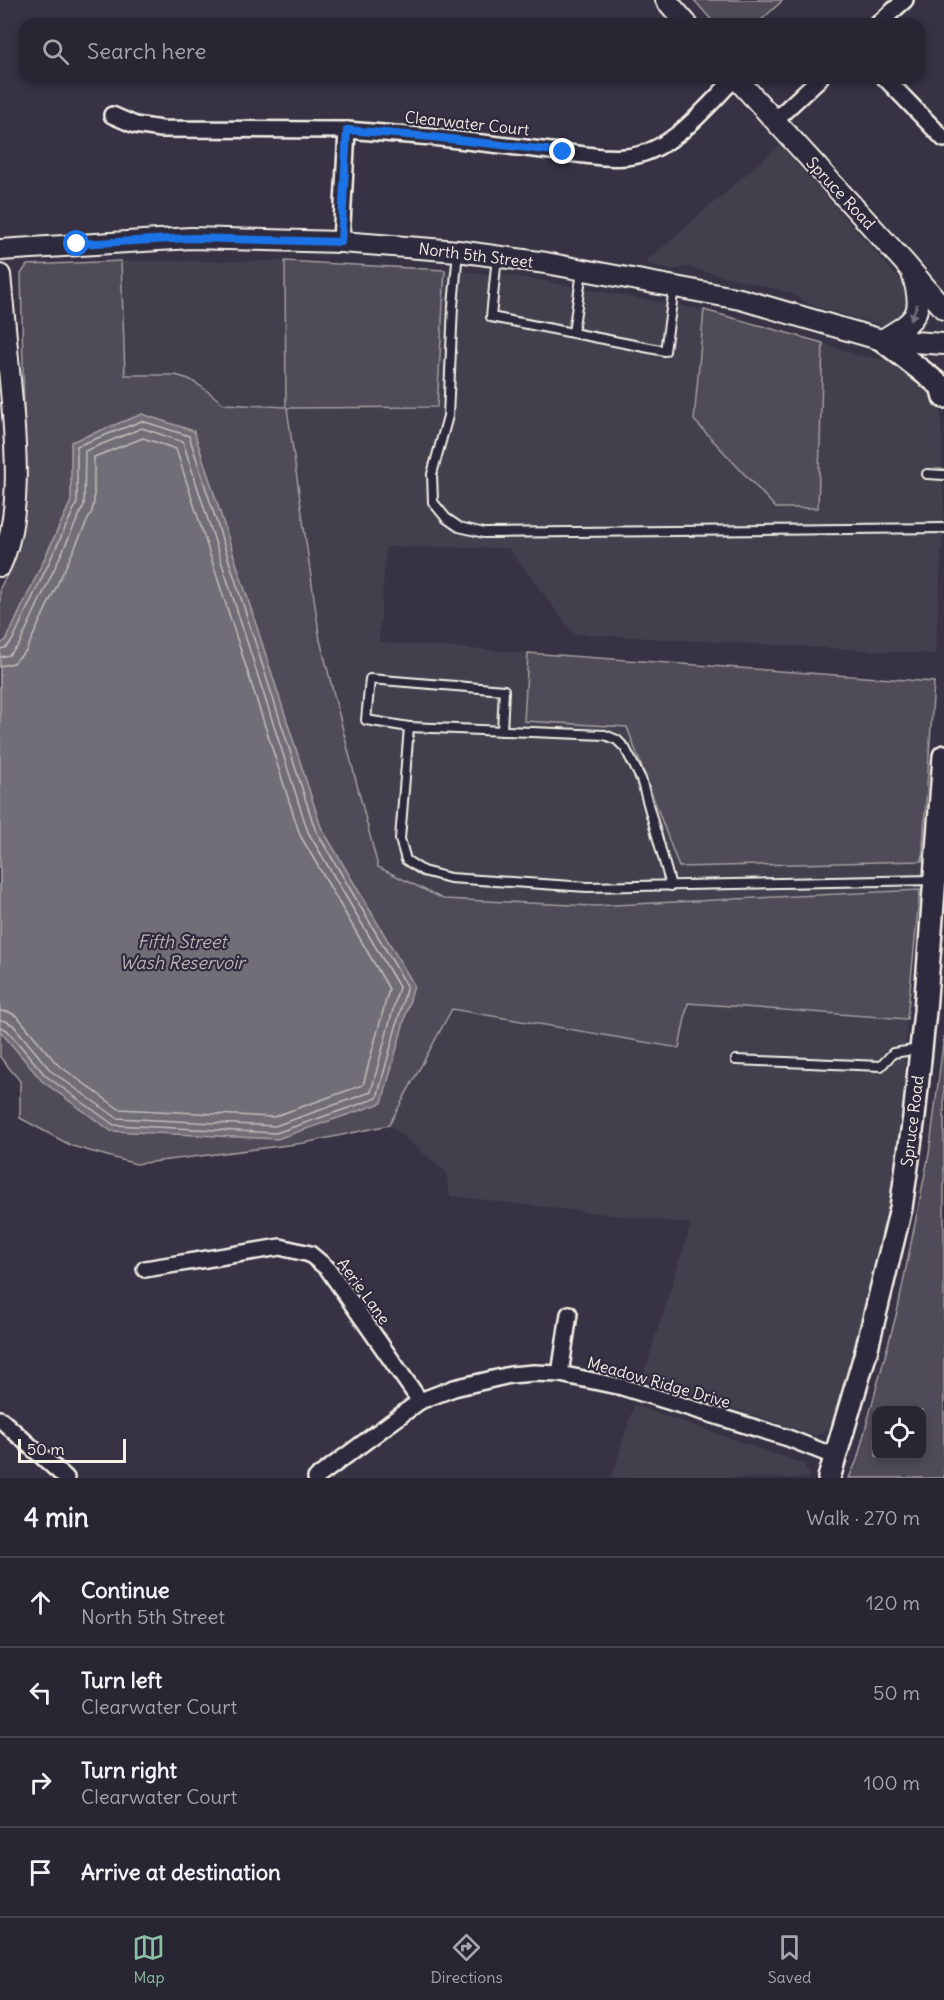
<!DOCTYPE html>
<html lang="en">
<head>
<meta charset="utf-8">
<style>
	:root { --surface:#292633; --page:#35323f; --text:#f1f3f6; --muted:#a5a5ac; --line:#45434e; --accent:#8abfa5 }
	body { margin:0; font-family:Delius,sans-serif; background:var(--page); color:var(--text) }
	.controls { position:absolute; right:18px; bottom:18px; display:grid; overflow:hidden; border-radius:12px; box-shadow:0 3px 9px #0003 }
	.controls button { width:54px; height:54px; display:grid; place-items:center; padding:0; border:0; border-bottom:2px solid var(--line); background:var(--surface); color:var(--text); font:30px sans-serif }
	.scale { position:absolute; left:18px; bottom:15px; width:108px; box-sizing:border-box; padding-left:6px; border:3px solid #f4f1e8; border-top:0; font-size:16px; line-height:21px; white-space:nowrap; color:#f4f1e8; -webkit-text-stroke:4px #2f2a3d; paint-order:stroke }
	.stop { position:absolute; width:18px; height:18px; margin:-14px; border:4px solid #1a73e8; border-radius:50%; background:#fff }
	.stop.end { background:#1a73e8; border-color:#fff; box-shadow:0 2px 6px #0008 }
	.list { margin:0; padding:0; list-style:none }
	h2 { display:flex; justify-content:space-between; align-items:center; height:78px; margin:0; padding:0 24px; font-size:26px }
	h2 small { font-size:20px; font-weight:400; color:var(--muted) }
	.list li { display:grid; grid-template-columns:39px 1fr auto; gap:18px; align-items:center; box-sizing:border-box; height:90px; padding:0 24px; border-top:2px solid var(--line) }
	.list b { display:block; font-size:22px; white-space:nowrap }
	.list p { margin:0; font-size:20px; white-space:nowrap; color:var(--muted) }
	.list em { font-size:20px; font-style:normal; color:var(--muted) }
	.icon { flex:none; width:33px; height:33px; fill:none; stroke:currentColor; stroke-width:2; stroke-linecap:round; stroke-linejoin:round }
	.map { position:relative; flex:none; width:944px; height:1478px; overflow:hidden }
	.search { position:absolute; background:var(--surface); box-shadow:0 3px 9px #0003; left:18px; right:18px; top:18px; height:66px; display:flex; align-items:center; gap:15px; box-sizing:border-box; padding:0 21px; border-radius:18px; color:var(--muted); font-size:22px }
	.sheet { height:438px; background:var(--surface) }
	nav { display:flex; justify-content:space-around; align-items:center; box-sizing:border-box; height:84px; border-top:2px solid var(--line); background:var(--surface); font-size:16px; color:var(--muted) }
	nav a { display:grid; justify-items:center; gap:3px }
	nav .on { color:var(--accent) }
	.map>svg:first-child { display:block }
	.built { fill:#433f4e }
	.green { fill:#504b59; stroke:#a29ea0; stroke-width:1.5; fill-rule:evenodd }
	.water { fill:#726e77; stroke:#a6a2a4; stroke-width:1.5 }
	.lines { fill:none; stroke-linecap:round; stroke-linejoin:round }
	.shore { stroke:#c0bdbb; stroke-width:1.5 }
	.service-casing { stroke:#f4f1e8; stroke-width:12 }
	.minor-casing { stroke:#f4f1e8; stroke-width:20 }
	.tertiary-casing { stroke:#f4f1e8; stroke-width:24 }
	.secondary-casing { stroke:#f4f1e8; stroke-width:26 }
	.service { stroke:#2f2a3d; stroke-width:8 }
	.minor { stroke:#2f2a3d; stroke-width:15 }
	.tertiary { stroke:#2f2a3d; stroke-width:20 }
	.secondary { stroke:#2f2a3d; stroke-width:21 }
	.oneway { fill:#747079 }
	.route { stroke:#1a73e8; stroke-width:8 }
	.labels { text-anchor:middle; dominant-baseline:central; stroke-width:4.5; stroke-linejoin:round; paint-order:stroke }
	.street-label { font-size:16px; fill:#f4f1e8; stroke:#2f2a3d }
	.water-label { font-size:18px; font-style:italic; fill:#bab6b5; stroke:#2f2a3d }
</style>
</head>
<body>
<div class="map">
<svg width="944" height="1478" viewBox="0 0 944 1478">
	<rect width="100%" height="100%" fill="#373244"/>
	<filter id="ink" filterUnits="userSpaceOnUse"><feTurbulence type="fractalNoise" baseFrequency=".0167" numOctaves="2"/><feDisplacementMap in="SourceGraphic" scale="12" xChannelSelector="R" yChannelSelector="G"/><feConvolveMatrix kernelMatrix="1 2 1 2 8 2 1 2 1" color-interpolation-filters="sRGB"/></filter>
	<g filter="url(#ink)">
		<g class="built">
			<path d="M780,145L911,292L913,306L888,327L814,306L790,293L688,267L672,270L644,263Z"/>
			<path d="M121,261H285L287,407H437L445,270L510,275L704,310L694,420L776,508H818L823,343L857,355L901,363L917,373L937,398L941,414L944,518L935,654L574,634L508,548L386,547L379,642L528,653L524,721L627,726L680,867L922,861L920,890L594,906L443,899L378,867L320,640L287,408L224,404L202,387L189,379L175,375H125Z"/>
			<path d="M688,1003L907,1019L900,1143L883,1245L833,1426L817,1436L642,1379L691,1224L450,1196L446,1172L389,1125L452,1009L679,1048Z"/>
			<path d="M634,1405L804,1464L809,1475L808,1478H611Z"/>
		</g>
		<g class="green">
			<path d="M694,0H783L757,24H715Z"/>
			<path d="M121,261L125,375H175L189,379L202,387L224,404L286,407L285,261L445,270L437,407L287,408L320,640L378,867L443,899L594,906L920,890L907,1019L688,1003L679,1048L452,1009L389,1125L304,1143L136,1164L72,1146L20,1118V1081L0,1057V588L14,562L22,522L25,460L21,274L27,265Z"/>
			<path d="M704,310L823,343L818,508H776L694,420Z"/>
			<path d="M528,653L934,682L922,861L679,867L627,727L524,721Z"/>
			<path d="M944,1036V1478H849L857,1460L898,1308L929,1154ZM876,1410H922V1456H876Z"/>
		</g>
		<path class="water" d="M142,414L194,431L321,827L414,985L382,1103L277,1139L111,1131L42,1081L0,1031V645L7,639L71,501V442Z"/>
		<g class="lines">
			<g class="shore">
				<path d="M0,649L5,648L12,641L77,503V446L142,421L189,436L315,829L407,986L377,1098L276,1133L114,1125L46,1076L7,1030L0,1027"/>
				<path d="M0,657L9,655L19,645L84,505L85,451L142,428L183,442L308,832L399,987L371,1092L275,1126L117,1118L51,1071L13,1025L6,1021L0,1020"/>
				<path d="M0,666L13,663L26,651L92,511L94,502V457L143,438L176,449L300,835L389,989L363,1085L273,1117L119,1109L57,1064L18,1017L9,1012L0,1011"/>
			</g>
			<g class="service-casing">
				<g id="service">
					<path d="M458,251L453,306L448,416L432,474L433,502L446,518L459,527L484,533L944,528"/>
					<path d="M497,256L491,317L665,351L674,288"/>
					<path d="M573,333L582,271"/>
					<path d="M927,474L944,475"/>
					<path d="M409,727L366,720L370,679L504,690L502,731"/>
					<path d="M671,886L641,779L625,748L617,740L605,735L409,727L400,839L406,860L423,871L450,878L587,887L933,880"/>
					<path d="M736,1060L881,1066L893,1053L920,1049"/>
				</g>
			</g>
			<g class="minor-casing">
				<g id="minor">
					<path d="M878,24L905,0"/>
					<path d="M885,78L944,139"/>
					<path d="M112,115L135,125L161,129L347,130L432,137L602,157C610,157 618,158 626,157C671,153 705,108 735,78"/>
					<path d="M774,121L820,78"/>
					<path d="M341,242L347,130"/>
					<path d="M145,1269L280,1247L310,1254L328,1269L420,1401"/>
					<path d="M560,1374L569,1314"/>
					<path d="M0,1419L66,1478"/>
					<path d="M316,1478L420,1401L454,1388L510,1375L534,1373L560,1374L622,1387L788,1438L836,1457"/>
				</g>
			</g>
			<g class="tertiary-casing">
				<g id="tertiary">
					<path d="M666,0L687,24"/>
					<path d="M736,78L904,262L944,309"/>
					<path d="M0,250L191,238L341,242L458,251L546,263L740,299L882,340L944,344"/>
					<path d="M0,275C3,310 7,345 10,380C15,436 24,514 0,566"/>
					<path d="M882,340C917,319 925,315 912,273"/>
				</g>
			</g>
			<g class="secondary-casing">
				<g id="secondary">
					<path d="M882,340L941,386L944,397"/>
					<path d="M829,1478L866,1352L901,1208L914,1117L925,1011L944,756"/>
				</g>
			</g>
			<use href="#service" class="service"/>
			<use href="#minor" class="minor"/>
			<use href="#tertiary" class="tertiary"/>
			<use href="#secondary" class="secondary"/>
		</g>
		<defs><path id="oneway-solid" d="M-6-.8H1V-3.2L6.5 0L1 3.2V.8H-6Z" transform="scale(1.5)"/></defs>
		<use class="oneway" href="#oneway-solid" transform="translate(914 312) rotate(114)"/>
	</g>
	<g class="lines" filter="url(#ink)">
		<path class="route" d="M77,244L191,238L341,242L347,130L432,137L563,152"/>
	</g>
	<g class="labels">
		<g class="street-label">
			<text transform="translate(467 123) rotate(6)">Clearwater Court</text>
			<text transform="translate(841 193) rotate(47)">Spruce Road</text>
			<text transform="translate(476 255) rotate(7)">North 5th Street</text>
			<text transform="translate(912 1121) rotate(-83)">Spruce Road</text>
			<text transform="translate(364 1291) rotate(54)">Aerie Lane</text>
			<text transform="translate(659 1382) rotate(16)">Meadow Ridge Drive</text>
		</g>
		<g class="water-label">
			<text x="182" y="941">Fifth Street<tspan x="182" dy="21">Wash Reservoir</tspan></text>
		</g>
	</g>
</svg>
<div class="controls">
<button><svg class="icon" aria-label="locate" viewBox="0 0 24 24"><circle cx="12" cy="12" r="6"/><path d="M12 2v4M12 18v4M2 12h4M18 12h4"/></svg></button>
</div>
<div class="scale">50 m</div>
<div class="stop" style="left:77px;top:244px"></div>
<div class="stop end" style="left:563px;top:152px"></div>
<div class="search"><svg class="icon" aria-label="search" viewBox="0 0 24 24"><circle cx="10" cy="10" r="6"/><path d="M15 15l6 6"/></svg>Search here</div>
</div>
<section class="sheet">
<h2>4 min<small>Walk · 270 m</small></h2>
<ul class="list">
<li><svg class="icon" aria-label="ahead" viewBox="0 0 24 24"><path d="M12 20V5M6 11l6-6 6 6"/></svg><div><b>Continue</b><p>North 5th Street</p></div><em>120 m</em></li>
<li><svg class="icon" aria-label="left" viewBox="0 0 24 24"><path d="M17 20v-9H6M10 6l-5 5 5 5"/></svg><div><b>Turn left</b><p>Clearwater Court</p></div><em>50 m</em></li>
<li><svg class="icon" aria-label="right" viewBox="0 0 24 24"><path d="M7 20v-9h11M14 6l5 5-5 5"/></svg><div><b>Turn right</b><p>Clearwater Court</p></div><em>100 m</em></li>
<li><svg class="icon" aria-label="arrive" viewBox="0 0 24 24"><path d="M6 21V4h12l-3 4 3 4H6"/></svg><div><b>Arrive at destination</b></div></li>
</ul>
</section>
<nav>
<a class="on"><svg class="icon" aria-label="map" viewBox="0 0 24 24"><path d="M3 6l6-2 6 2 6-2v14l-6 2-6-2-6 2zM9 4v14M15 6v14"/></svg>Map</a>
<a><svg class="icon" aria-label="directions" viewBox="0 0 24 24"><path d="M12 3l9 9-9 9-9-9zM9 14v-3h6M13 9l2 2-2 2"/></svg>Directions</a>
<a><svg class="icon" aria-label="saved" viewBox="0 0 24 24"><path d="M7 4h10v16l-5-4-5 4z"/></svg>Saved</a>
</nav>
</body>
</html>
